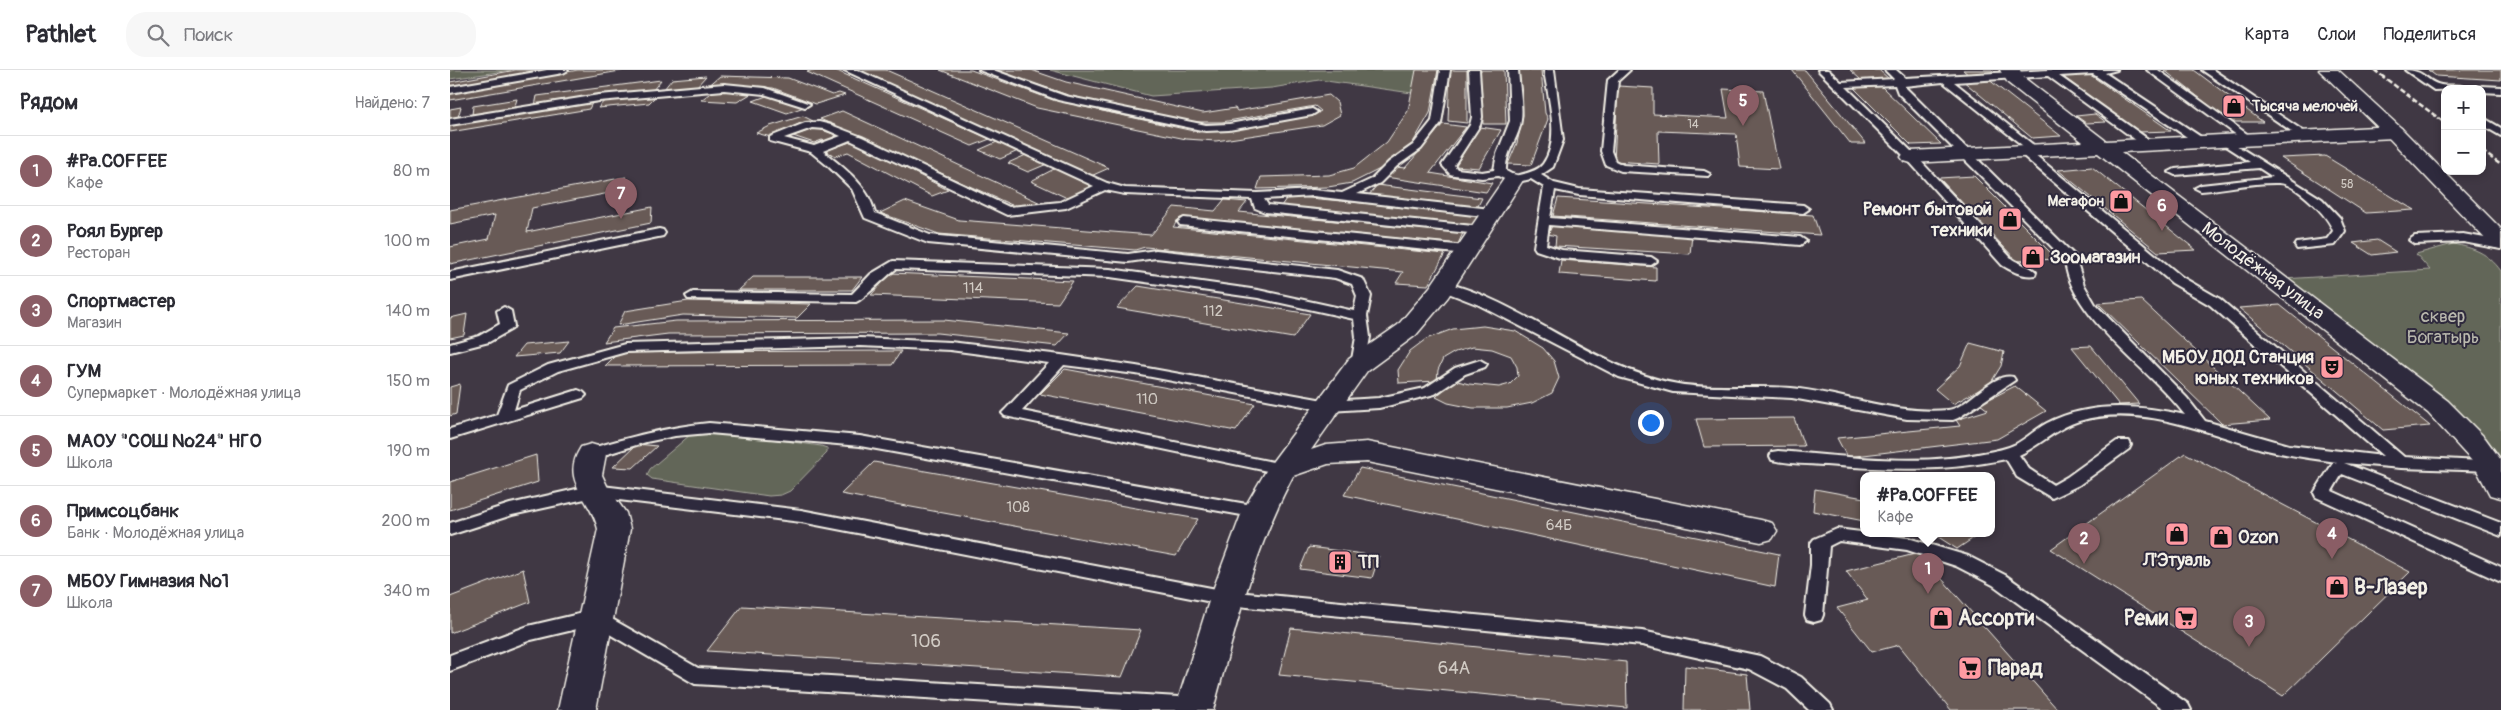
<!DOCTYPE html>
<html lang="ru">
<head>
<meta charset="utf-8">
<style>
	:root { --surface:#fff; --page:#f7f7f7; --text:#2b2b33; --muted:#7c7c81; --line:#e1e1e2; --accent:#8a5d65 }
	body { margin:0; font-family:Pangolin,sans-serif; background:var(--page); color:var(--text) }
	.controls { position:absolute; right:15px; top:15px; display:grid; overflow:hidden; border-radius:10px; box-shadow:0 2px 8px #0003 }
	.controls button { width:45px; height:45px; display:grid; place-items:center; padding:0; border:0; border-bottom:1px solid var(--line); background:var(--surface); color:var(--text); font:25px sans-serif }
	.you { position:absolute; left:1200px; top:352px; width:18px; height:18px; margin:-12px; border:4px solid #fff; border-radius:50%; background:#1a73e8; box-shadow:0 0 0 8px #1a73e833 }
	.badge { display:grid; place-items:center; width:32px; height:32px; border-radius:50%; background:var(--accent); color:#fff; font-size:16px; font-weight:700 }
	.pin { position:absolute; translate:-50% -41px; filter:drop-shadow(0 1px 2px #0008) }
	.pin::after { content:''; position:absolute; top:26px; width:18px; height:15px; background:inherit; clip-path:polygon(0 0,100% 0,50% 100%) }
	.popup { position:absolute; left:1410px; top:402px; width:135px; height:65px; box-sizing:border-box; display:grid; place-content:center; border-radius:10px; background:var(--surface); filter:drop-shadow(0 1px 4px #0005); font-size:16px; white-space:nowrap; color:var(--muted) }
	.popup b { font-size:19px; color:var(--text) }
	.popup::after { content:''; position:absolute; left:50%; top:100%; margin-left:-10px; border:10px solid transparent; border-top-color:var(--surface) }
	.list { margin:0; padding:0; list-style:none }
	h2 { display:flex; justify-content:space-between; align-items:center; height:65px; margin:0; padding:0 20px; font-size:21px }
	h2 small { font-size:16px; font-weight:400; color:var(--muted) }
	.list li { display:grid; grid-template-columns:32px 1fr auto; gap:15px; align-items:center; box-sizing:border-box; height:70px; padding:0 20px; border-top:1px solid var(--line) }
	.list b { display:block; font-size:19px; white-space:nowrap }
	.list p { margin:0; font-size:16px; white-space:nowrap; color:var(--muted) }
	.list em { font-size:16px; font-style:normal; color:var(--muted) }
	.icon { flex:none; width:28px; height:28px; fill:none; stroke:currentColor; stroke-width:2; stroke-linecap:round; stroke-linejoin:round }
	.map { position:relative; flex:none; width:2051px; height:640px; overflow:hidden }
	header { display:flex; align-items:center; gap:30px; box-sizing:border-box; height:70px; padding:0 25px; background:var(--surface); border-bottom:1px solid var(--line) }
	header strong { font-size:24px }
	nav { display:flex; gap:28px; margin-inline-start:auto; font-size:18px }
	.search { width:350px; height:45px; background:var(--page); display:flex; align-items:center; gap:12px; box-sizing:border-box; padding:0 18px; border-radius:20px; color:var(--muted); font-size:19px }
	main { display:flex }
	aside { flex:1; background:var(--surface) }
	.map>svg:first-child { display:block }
	.green { fill:#626658; stroke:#abaca0 }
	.building { fill:#675a56; stroke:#f4f1e8 }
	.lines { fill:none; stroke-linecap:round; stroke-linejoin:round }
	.service-casing { stroke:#f4f1e8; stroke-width:4 }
	.minor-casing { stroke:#f4f1e8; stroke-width:3 }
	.primary-casing { stroke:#f4f1e8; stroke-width:3 }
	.service { fill:#2f2a3d; fill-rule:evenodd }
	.minor { fill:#2f2a3d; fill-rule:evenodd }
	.primary { fill:#2f2a3d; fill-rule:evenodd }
	.rail { stroke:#f4f1e8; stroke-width:2.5; stroke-dasharray:5.5 2.5; stroke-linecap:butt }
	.labels { text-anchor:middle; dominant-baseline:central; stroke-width:4; stroke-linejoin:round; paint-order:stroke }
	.far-number-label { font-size:12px; fill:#d1cbc4 }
	.far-poi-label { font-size:15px; font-weight:bold; fill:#f4f1e8; stroke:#2f2a3d; text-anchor:start }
	.number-label { font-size:15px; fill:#d1cbc4 }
	.poi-label { font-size:18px; font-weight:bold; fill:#f4f1e8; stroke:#2f2a3d; text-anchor:start }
	.street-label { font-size:18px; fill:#f4f1e8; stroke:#2f2a3d }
	.park-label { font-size:18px; fill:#bab9ae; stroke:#2f2a3d }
	.near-number-label { font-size:18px; fill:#d1cbc4 }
	.near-poi-label { font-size:21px; font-weight:bold; fill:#f4f1e8; stroke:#2f2a3d; text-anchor:start }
</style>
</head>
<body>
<header>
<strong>Pathlet</strong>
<div class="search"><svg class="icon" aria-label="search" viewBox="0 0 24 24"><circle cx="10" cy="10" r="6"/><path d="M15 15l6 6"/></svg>Поиск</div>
<nav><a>Карта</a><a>Слои</a><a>Поделиться</a></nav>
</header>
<main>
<aside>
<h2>Рядом<small>Найдено: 7</small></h2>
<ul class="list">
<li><span class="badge">1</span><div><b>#Pa.COFFEE</b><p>Кафе</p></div><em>80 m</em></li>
<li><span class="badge">2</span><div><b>Роял Бургер</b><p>Ресторан</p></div><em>100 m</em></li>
<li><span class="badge">3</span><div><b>Спортмастер</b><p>Магазин</p></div><em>140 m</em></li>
<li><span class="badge">4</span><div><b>ГУМ</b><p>Супермаркет · Молодёжная улица</p></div><em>150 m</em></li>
<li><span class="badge">5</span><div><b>МАОУ &quot;СОШ №24&quot; НГО</b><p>Школа</p></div><em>190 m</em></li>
<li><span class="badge">6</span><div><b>Примсоцбанк</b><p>Банк · Молодёжная улица</p></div><em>200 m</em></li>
<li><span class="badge">7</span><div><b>МБОУ Гимназия №1</b><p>Школа</p></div><em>340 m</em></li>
</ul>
</aside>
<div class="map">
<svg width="2051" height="640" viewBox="0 0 2051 640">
	<rect width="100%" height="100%" fill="#403844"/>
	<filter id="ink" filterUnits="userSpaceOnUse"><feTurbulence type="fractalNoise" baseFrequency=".02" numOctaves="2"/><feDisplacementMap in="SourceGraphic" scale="10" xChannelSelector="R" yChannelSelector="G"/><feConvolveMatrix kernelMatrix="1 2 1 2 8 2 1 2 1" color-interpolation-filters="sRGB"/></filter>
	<g filter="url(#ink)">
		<g class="green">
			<path d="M0,0H61L0,9Z"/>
			<path d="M600,0H973L969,24L869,10L822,18L701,26Z"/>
			<path d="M2003,174C2024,178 2038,183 2051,201V396L2042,378L2005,338L1833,209L1980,200L1966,184Z"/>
			<path d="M257,360L371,376L377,378V383L340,421L331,425L319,426L202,409L197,405L200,399L240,365Z"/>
		</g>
		<g class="building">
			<path d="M66,0H105L0,18V12Z"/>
			<path d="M128,0H176L0,30V22Z"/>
			<path d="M363,0H385L540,69L522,76L357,2Z"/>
			<path d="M408,0H436L659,98L641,106Z"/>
			<path d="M490,0H521L603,30L748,62L769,61L865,44L871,41L865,36L772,52H739L630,29L543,0H581L616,12L753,43L785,38L787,41L879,25L887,32L890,45L872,55L766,71L736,69L587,38Z"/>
			<path d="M966,0H988L980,43L961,76L932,98L902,113L878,117L807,119L811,107L879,105L904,98L937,72L958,41Z"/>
			<path d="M1000,0H1017V53L998,51Z"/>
			<path d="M1030,0H1054L1056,54H1033Z"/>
			<path d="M1069,0H1091L1095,43L1098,49L1081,95L1058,94L1067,73L1073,45Z"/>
			<path d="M1342,0H1355L1416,74H1401Z"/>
			<path d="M1400,0H1429L1439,9L1411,10Z"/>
			<path d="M1513,0H1542L1546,3L1519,5Z"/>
			<path d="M1714,0H1744L1813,52H1780Z"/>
			<path d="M1978,0H2051V10L1986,6Z"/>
			<path d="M1639,4L1721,61L1689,62L1610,5Z"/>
			<path d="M256,6L246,17L214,19L222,9Z"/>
			<path d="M270,6L338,8L382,25L389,23L395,25L366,34L323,18L257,17Z"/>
			<path d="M1538,9L1611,66L1582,68L1512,10Z"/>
			<path d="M211,10L203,20L85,36L87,26Z"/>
			<path d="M1168,16L1203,18V44L1278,48L1273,19L1313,21L1329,99L1290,97L1286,64L1208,61L1209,94L1164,91Z"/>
			<path d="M1431,16L1491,74L1461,75L1403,17Z"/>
			<path d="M263,21H272L304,22L287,32L251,30Z"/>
			<path d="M208,24L199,33L148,38L155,30Z"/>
			<path d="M319,25L354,37L337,43L303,31Z"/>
			<path d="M67,29L64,39L22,45L23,36Z"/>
			<path d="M143,31L139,39L0,62V54Z"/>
			<path d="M11,37L8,47L0,49V39Z"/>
			<path d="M392,41L595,135L564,136L370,49Z"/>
			<path d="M1645,44L1656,52L1636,53L1626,46Z"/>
			<path d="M353,46L363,51L349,54L321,67L306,63L320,56Z"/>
			<path d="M993,54L1016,57L980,103L1042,113L1036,122L935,107L946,97L955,98Z"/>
			<path d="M1030,57L1051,60L1029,98L1005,96Z"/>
			<path d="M366,58L392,67L379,72L372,70L364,73L343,66Z"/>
			<path d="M403,71L498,120L482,126L398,82L386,86L375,81Z"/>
			<path d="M547,72L568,81L550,89L529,80Z"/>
			<path d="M576,85L597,94L578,102L558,93Z"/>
			<path d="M1875,86L1964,140L1916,143L1831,88Z"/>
			<path d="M1642,97L1746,180L1708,182L1608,100Z"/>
			<path d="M606,98L642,114L627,126L615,127L581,111Z"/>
			<path d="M1524,106L1607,189L1567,191L1489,108Z"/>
			<path d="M176,107L175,120L82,138L77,162L202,137L201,153L0,194V177L39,169L45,145L0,154V140Z"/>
			<path d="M927,115L1032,128L1027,138L919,125Z"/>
			<path d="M838,126L1029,144L1024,155L831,136Z"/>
			<path d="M1108,128L1363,145L1370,165L1103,146Z"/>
			<path d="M774,130L797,132L789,142L1013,163L1008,174L730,148L723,157L995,184L978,215L946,213L953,202L695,177L685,180L489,164L430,143L455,131L509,150L701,165L724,137L765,141Z"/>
			<path d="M1102,156L1242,165L1240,184L1105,176L1106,166L1098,164Z"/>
			<path d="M1927,170L1946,182L1922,185L1903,173Z"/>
			<path d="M1111,190L1206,197V211L1109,204Z"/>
			<path d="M441,203L623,211L608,233L421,225Z"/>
			<path d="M303,207H412L402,220H289Z"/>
			<path d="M688,216L860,244L843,268L667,238Z"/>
			<path d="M1691,230L1820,350L1772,354L1648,233Z"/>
			<path d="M238,231L361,234L347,248L233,245L168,255L175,241Z"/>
			<path d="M1830,235L1980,356L1933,360L1789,238Z"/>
			<path d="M17,244L14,265L0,268V248Z"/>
			<path d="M494,250L619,263L607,276L487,263L218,264L154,272L163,258L226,251Z"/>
			<path d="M1033,256L1065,261L1093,278L1104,291L1109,308L1102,323L1082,333L1057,338H1023L998,333L986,327L1004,310L1019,314L1049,317L1060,314L1068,306L1067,297L1061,286L1042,279L1022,277L1005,282L993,289L988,300L987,311L949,313L948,300L960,281L976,269L1003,259Z"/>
			<path d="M119,271L110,283L64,287L74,275Z"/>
			<path d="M1520,273L1554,282L1551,296L1540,314L1503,334L1485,319L1510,296Z"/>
			<path d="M1641,276L1689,334L1669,335L1622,277Z"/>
			<path d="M451,281L442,295L155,296L169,282Z"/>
			<path d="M615,299L805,334L786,361L590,324Z"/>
			<path d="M10,314L6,344L0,346V317Z"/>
			<path d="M1565,316L1596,341L1547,369L1397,387L1387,368L1510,356L1506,350L1538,340L1530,334Z"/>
			<path d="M1344,348L1354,376L1254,377L1246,349Z"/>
			<path d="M187,374L207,376L183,398L163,397Z"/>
			<path d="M1735,383L1960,502L1833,626L1601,479Z"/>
			<path d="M86,385L88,412L0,440V412Z"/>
			<path d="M424,392L748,449L726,486L391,424Z"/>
			<path d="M910,398L1329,484L1325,517L894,425Z"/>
			<path d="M1365,419L1414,428V451L1363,441Z"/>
			<path d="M1482,463H1531L1507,479Z"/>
			<path d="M859,477L929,486L922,508L850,499Z"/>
			<path d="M1469,483L1608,640H1501L1449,575L1422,582L1387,538L1418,530L1396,501Z"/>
			<path d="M73,499L80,532L0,563V527Z"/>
			<path d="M292,536L691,560L672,607L257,581Z"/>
			<path d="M841,558L1176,592L1177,638L829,605Z"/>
			<path d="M1235,596L1297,604L1300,640H1234Z"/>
		</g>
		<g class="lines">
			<g class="service-casing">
				<g id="service">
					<path d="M97,0H118L113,3L0,23V17Z"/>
					<path d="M394,0H407L657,113L675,118L807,123L863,120L892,123L922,109L939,92L963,75L982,51L990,0H1000L991,53L971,79L947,96L930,113L907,124L1041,139L1047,143L1041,147L863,126L814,129L818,135L1033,157L1035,160L1029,164L815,142L805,138L802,129L675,124L655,120L616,138L557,145L400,70L373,81C394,98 418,115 425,143L480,165L678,184L706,180L887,200L913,209L921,226L917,246L920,267L915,295L908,299L901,295L906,267L904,249L808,228L660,207L446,199C437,205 413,230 406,232L238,229L236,226L243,222L402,224L421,204L443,191L660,199L808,220L904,241L907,226L902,214L885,208L706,188L678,192L478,173L415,148L402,119L378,96L361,82L320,71V67L355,53L369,52L381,55L412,67L559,137L610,132L644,116ZM362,58L375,59L391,66L364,76L334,68Z"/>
					<path d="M529,0H543L615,26L756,55L779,54L862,39L867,42L862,45L779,60L756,61L608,30Z"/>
					<path d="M1019,0H1029L1032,47L1030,55L1004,95L1007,99L1032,102L1044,100L1047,84L1060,51L1058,0H1068C1069,18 1074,38 1070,56C1066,72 1055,83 1056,101L1065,106C1073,104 1087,102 1093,94C1111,69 1098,28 1094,0H1104L1113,70L1103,97L1091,105L1104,113L1129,119L1353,135L1359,139L1353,143L1129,125L1105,120L1100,148L1350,167L1356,171L1350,175L1099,155L1096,175L1112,180L1201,187L1207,191L1201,195L1110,188L1086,180L1084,177L1094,117L1081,109L1063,113L1048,106L1032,108L1004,105L1000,104L992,95L1020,55L1022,47Z"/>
					<path d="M1169,0H1180L1168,11L1161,81L1165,91L1173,95L1254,101L1260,104L1258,106L1171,101L1156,95L1151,81L1158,10Z"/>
					<path d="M1368,0H1378L1391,12L1444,9L1435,0H1446L1455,8L1599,0H1667L1655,3L1754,69V73H1746L1643,4L1609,6L1702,72V76H1694L1598,6L1504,12L1591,81L1584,84L1732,207L1770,229L1954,387L2049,392L2051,396L2049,400L2043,401L1951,398L1894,393L2051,453V466L1892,404L1882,421L2051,497V512L1866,427L1864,423L1883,393L1887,392C1862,389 1836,385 1812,379C1753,362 1691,333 1629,351C1606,358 1591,375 1569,385L1579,399L1603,415L1617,407L1667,371H1679L1681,375L1679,379L1629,415L1602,428L1567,407L1556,389C1496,402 1436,400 1376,395C1358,394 1339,394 1322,390L1320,386L1322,382L1328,381C1395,386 1466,397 1533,383C1544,381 1556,379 1566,374C1577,368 1586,359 1597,353C1640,331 1690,335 1735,345C1701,299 1620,248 1615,190L1448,23L1445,15L1396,17L1465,85L1562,189C1569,194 1581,196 1586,202L1585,205C1574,207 1561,201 1552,195L1457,89ZM1493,12L1577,79L1571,80V84L1722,213L1760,235L1933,386L1839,375L1755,351L1737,328L1645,234L1634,215L1625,186L1454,16Z"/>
					<path d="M1697,0H1708L1804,69L1799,72L1795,71Z"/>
					<path d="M1752,0H1763L1862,67L1857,70L1853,69Z"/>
					<path d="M1955,0C1975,0 1976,12 1991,15C2000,17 2010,13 2018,19L1984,20Z"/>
					<path d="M274,14L315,18L360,34L355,37L314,24L274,20L149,31L0,55V49L149,25Z"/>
					<path d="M2032,16L2051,17V23L2032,22V19H2027Z"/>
					<path d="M2032,47L2051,58V66L2032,55Z"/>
					<path d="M1773,67L1872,129L1890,148L1895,161L1885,175L1847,179L1845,176L1847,173L1877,169L1883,161C1879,146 1845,113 1829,113C1804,112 1776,119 1751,121L1745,118L1751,115L1823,107L1809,98L1725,105L1719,102L1725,99L1800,92L1769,72V68Z"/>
					<path d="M734,148L1016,176L1022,180L1016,184L730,155L728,152Z"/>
					<path d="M209,159L213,160L215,163L213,166L0,210V202Z"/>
					<path d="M2013,164L2051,171V179L2013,172L1965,174L1959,170L1965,166Z"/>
					<path d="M993,212C1076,233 1143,299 1228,314C1261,320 1306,315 1341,318C1393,323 1445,345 1498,340C1518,338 1542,302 1563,307L1565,310L1508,348L1503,350L1457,349L1342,328L1223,322L1169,307L1029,235L988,219L986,216L988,213Z"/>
					<path d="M54,237L61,241L64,256L62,259L39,272L0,282V274L29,266L50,254L47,241Z"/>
					<path d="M410,268L500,272L611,285L686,296L879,331L929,328L975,318L1005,298L1030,290L1037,294L1035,297L1015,304L985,324L929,338L879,341L686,304L614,295L572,341L838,395L840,399L838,403L832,404L555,346L552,343L555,340L599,293L500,280L410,276L176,282L108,301L70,320L64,340L128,320L133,322L136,325L133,328L0,369V359L47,345L58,315L98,295L175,274Z"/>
					<path d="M259,353L410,366L808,436L814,438L817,442L814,446L808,448L410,376L259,363L225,366L196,372L141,389L135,388L133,384L135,380C177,368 216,357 259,353Z"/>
					<path d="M144,415L351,440L777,521L1192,561L1310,586L1351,607L1380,634L1383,640H1359L1337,619L1299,599L1192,575L777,535L351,452L144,427L62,445L0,465V453L60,434Z"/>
					<path d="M1387,459L1458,468L1518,486L1555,505L1738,634L1741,640H1715L1543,515L1506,496L1457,480L1389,471L1379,476L1373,545L1371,550L1364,552L1357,550L1355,545L1361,495V473L1364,469Z"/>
					<path d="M146,540L248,598L745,628L752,630L755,636L753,640H672L245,614L144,555L81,570L0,601V585L78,556Z"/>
				</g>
			</g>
			<g class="minor-casing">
				<g id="minor">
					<path d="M1550,0H1570L1573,7L1656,71L1944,56L1951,58L1954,62L1951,66L1944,68L1671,82L1998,331L2035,368L2051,390V428L2040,425L2022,391L1978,343L1648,83L1461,93L1454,91L1451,87L1454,83L1461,81L1633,72L1558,13Z"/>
					<path d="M1063,104L1070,106L1073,110L998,227L966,265L917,301L861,380L876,375L917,372L1311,450L1322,453L1327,461L1322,469L1311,472L917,392L878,394L843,406C804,479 785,561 763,640H725L760,528L792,442L817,399L899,289L948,255L980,217L1056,106Z"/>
					<path d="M141,374L151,377L156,384L152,405L158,418L176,443L180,459L146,640H108L148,459C141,428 109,411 131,377Z"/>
				</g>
			</g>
			<g class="primary-casing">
				<path id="primary" d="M1869,0H1888L1951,58L2051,159V179L2043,177L1937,66Z"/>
			</g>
			<use href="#service" class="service"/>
			<use href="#minor" class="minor"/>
			<use href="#primary" class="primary"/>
			<g class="rail">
				<path d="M1924,0L1995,53"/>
				<path d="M2032,81L2051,95"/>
			</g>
		</g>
	</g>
	<defs>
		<g id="shop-square" transform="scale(1.25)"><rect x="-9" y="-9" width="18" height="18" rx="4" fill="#ff9aa2" stroke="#2f2a3d"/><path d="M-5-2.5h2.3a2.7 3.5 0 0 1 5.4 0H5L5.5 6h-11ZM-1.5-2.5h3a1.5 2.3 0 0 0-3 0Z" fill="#111"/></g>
		<g id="theatre-square" transform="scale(1.25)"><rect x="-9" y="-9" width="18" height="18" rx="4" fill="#ff9aa2" stroke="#2f2a3d"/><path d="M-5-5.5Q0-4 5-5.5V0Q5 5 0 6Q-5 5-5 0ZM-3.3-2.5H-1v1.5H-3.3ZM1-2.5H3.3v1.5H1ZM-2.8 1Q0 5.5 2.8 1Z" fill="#111"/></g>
		<g id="building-square" transform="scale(1.25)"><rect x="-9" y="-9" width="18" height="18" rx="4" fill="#ff9aa2" stroke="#2f2a3d"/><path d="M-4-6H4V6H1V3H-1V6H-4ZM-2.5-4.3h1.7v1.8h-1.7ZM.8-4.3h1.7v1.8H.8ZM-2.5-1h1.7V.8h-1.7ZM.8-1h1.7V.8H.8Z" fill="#111"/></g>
		<g id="supermarket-square" transform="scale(1.25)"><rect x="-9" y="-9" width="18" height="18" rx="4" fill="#ff9aa2" stroke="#2f2a3d"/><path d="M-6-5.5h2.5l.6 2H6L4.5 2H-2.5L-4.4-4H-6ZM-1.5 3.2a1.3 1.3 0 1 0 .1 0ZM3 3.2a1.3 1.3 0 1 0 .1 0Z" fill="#111"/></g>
	</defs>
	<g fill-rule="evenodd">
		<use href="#shop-square" x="1784" y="36"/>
		<use href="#shop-square" x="1671" y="131"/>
		<use href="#shop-square" x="1560" y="149"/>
		<use href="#shop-square" x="1583" y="187"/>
		<use href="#theatre-square" x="1882" y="297"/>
		<use href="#shop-square" x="1727" y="464"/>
		<use href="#shop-square" x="1771" y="467"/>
		<use href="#building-square" x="890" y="492"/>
		<use href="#shop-square" x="1887" y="517"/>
		<use href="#shop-square" x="1491" y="548"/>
		<use href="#supermarket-square" x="1736" y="548"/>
		<use href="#supermarket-square" x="1520" y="598"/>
	</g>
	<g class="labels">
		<g class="far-number-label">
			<text x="1243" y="54">14</text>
			<text x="1897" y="114">58</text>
		</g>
		<g class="far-poi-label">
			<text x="1802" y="36">Тысяча мелочей</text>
			<text x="1654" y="131" text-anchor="end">Мегафон</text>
		</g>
		<g class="number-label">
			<text x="523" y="218">114</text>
			<text x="763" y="241">112</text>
			<text x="697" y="329">110</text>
			<text x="568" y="437">108</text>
			<text x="1109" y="455">64Б</text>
		</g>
		<g class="poi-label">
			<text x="1542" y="139" text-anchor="end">Ремонт бытовой<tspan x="1542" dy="21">техники</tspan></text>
			<text x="1600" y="187">Зоомагазин</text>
			<text x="1864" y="287" text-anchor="end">МБОУ ДОД Станция<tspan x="1864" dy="21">юных техников</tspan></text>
			<text x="1788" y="467">Ozon</text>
			<text x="1727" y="490" text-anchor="middle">Л'Этуаль</text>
			<text x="908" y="492">ТП</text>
		</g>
		<g class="street-label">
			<text transform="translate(1813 201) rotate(37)">Молодёжная улица</text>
		</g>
		<g class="park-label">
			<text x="1993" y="246">сквер<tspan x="1993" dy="21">Богатырь</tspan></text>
		</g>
		<g class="near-number-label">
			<text x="476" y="571">106</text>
			<text x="1004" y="598">64А</text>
		</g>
		<g class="near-poi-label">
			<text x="1904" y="517">В-Лазер</text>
			<text x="1508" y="548">Ассорти</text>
			<text x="1718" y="548" text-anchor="end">Реми</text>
			<text x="1538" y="598">Парад</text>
		</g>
	</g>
</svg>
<div class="controls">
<button>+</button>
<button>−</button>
</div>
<div class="you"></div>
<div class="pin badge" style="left:1478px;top:524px">1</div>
<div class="popup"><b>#Pa.COFFEE</b>Кафе</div>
<div class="pin badge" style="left:1634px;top:494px">2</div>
<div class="pin badge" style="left:1799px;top:577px">3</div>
<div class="pin badge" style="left:1882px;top:489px">4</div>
<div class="pin badge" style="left:1293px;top:56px">5</div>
<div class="pin badge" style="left:1712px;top:161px">6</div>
<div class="pin badge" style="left:171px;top:149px">7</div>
</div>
</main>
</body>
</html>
